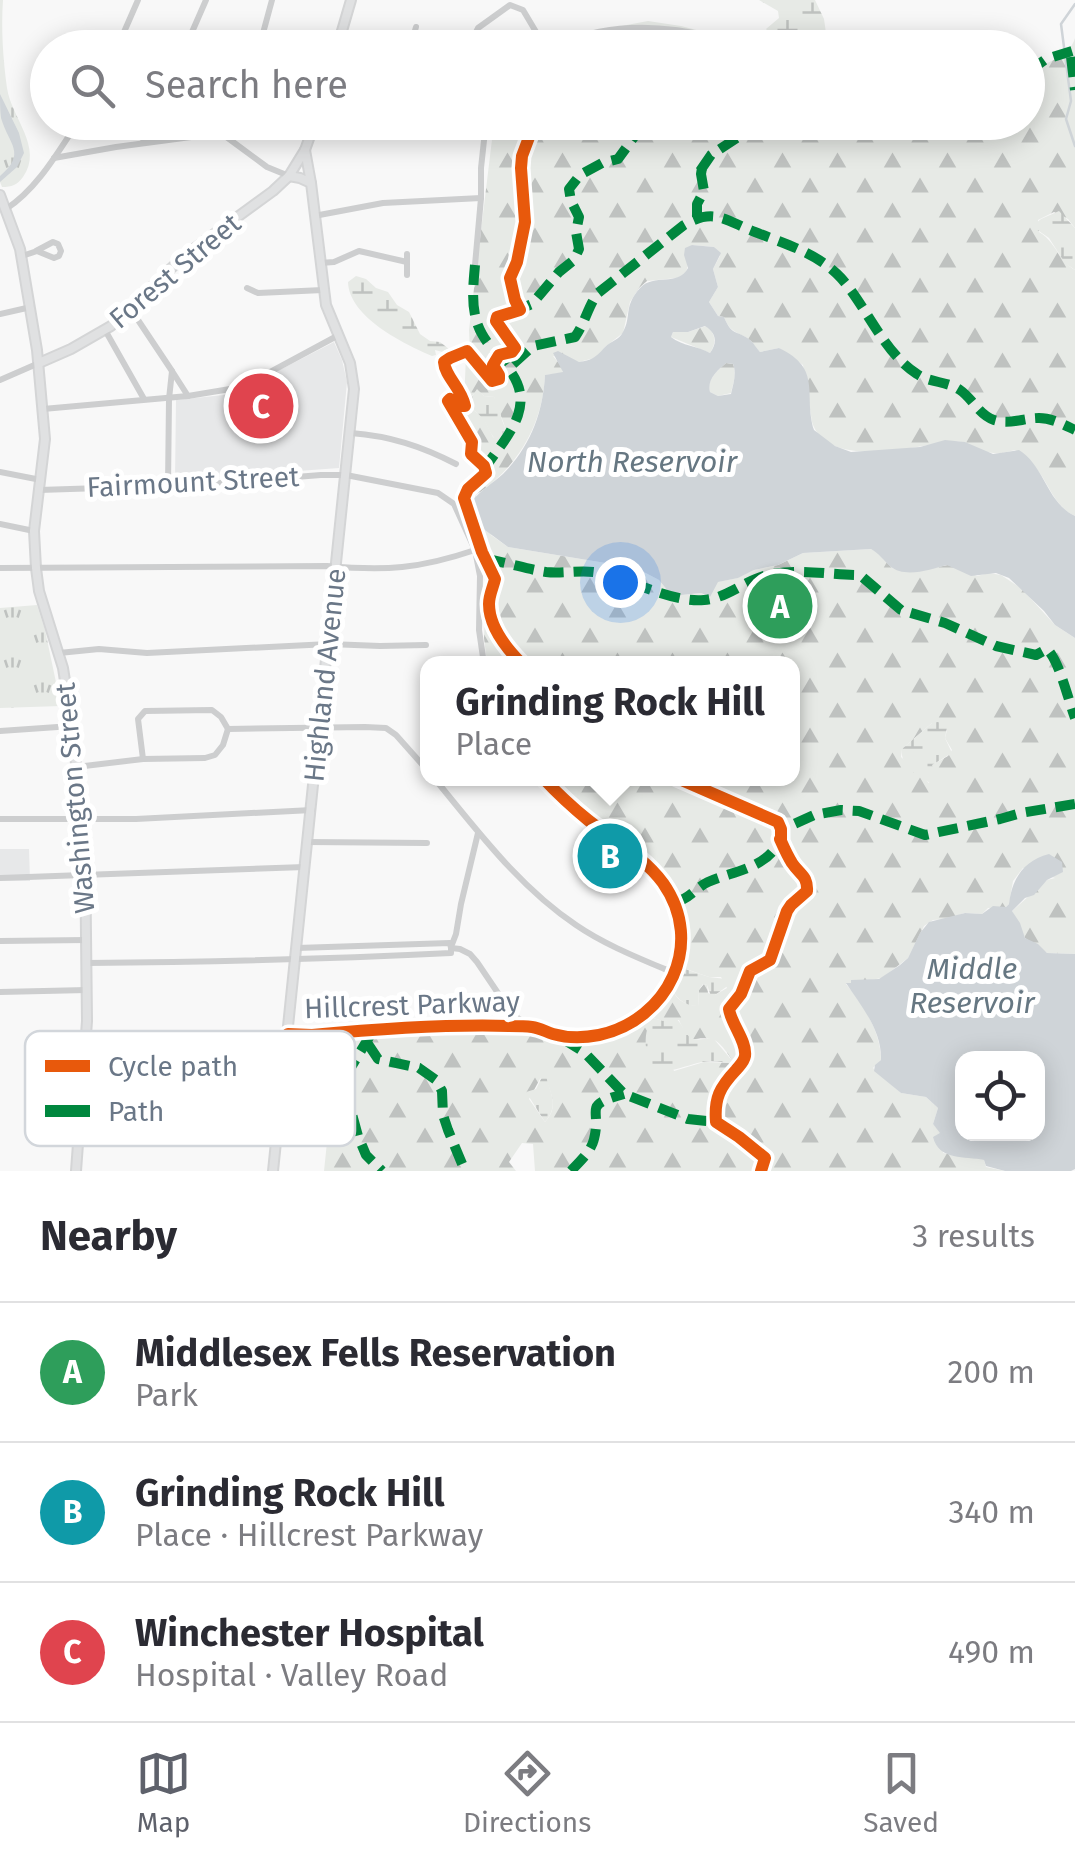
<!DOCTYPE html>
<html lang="en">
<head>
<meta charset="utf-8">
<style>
	:root { --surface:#fff; --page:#f2f2f3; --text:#2b2b33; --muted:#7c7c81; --line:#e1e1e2; --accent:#5e616b }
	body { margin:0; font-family:"Fira Sans",sans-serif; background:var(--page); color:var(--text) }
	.controls { position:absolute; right:30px; bottom:30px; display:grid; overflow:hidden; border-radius:20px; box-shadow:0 5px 25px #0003 }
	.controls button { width:90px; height:90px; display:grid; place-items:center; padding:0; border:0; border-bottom:2px solid var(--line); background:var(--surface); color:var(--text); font:50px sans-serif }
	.you { position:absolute; left:620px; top:582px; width:35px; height:35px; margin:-25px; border:8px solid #fff; border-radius:50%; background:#1a73e8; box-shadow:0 0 0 15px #1a73e833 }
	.badge { display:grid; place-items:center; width:65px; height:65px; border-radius:50%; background:var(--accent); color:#fff; font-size:32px; font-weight:700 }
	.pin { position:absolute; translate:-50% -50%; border:5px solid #fff; box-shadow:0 2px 10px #0006 }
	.popup { position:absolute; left:420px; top:656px; width:380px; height:130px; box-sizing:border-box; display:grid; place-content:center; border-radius:20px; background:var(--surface); filter:drop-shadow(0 2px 8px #0005); font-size:32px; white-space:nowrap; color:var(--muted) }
	.popup b { font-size:38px; color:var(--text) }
	.popup::after { content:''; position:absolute; left:50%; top:100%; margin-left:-20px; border:20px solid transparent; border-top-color:var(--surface) }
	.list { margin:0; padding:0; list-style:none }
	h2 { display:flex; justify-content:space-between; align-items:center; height:130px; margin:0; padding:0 40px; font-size:42px }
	h2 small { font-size:32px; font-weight:400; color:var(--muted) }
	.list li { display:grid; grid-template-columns:65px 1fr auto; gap:30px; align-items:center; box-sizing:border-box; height:140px; padding:0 40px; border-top:2px solid var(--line) }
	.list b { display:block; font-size:38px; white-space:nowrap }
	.list p { margin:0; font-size:32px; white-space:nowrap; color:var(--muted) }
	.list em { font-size:32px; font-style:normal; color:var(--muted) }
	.icon { flex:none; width:55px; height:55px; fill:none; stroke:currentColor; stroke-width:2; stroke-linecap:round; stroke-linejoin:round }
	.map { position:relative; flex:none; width:1075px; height:1171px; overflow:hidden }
	.search { position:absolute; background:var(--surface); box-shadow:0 5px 25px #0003; left:30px; right:30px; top:30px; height:110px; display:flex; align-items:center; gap:25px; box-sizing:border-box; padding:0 35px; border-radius:55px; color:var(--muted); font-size:38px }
	.sheet { height:550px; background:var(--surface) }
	nav { display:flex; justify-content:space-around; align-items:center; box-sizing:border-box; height:140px; border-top:2px solid var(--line); background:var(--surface); font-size:28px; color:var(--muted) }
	nav a { display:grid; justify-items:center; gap:5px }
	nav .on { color:var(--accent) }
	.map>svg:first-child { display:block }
	.built { fill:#e7e8e9 }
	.grass { fill:url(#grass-tufts) }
	.forest { fill:url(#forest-firs); fill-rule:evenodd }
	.wetland { fill:url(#wetland-marsh) }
	.water { fill:#cfd4d8; fill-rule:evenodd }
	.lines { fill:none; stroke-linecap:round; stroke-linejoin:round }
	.stream { stroke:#cfd4d8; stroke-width:2.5 }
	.major-casing { stroke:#d4d5d6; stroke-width:12 }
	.minor { stroke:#cdcecf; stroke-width:6 }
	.major { stroke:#e0e1e2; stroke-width:8 }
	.quiet { stroke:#00873e; stroke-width:10; stroke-dasharray:20 10; stroke-linecap:butt }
	.cycleway-casing { stroke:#fff; stroke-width:19 }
	.cycleway { stroke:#e8590c; stroke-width:12 }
	.labels { text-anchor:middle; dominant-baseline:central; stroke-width:10; stroke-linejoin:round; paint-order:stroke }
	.street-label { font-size:28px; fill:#6a7787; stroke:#fff }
	.water-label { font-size:30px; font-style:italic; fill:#667782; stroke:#fff }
	.key { fill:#fff; stroke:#d2d6db; stroke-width:2.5 }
	.key-label { font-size:28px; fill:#6a7787 }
</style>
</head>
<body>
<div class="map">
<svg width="1075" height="1171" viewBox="0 0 1075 1171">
	<defs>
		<pattern id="grass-tufts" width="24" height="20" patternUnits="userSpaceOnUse" patternTransform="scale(2.5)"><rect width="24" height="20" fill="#e7eae6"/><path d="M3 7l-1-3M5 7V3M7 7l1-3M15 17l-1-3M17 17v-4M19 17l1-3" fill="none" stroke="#bfc2c0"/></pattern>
		<pattern id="forest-firs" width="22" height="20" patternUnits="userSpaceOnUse" patternTransform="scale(2.5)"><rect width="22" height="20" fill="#e7eae6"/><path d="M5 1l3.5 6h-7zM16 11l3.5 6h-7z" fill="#bfc2c0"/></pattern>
		<pattern id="wetland-marsh" width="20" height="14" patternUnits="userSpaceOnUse" patternTransform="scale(2.5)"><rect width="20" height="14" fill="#e7eae6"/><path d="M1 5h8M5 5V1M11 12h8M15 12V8" fill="none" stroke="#bfc2c0"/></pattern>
	</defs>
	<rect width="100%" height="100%" fill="#f8f8f8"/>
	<g class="built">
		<path d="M334,342L342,360L347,382L339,468L175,480L176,400L233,394Z"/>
		<path d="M0,849H29L30,881H0Z"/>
	</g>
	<g class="grass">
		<path d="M0,0H3C1,29 3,59 7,88C11,117 44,148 23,177C17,185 12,187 2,187L0,182Z"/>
		<path d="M37,605L45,630L61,706L0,708V608Z"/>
	</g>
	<g class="forest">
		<path d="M648,21L681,26L762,47L555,48L595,31Z"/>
		<path d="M1075,38V228L1068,219L1054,212L1038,220L1039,232C1055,241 1059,261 1075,270V516C1053,506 1049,482 1034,466C1029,460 1021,455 1015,450C1000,454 990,455 977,448C972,446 968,443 963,442C947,439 932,445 917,447C885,452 824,461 812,422L803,365L779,348L760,352C756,348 754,344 751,341C739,331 731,335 724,317L718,316L709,302L718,287L713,269L720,256L714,247L692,245L686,273L677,278L647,281L639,288L630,302L623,333L605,347L598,357L579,362L553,356L562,367L563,373L545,375C543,425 517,468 476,495L491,535L508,547L636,568L659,580L672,596L701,593L706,596L717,582L737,578L754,570L778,565L803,553L871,549L877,552L892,568L912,572L948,565L977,576L989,573L1001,575L1022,589L1055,625L1075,638V954L1047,953L1025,938L1012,911L1047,880L1055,878L1023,868L1013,881L1009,904L1006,907L988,908L982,914L964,913L949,919L933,920L924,926L908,958L882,978L846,984C863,1004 881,1032 881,1060L873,1068L901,1093L926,1097L938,1108L933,1124L941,1132L943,1153C956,1156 971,1156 984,1160L986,1167L1005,1171H535L533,1144L522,1143L509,1162L516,1171H324L338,1037L336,1026C385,1024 438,1017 487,1018C502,1019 516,1029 530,1033C591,1048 668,1034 684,963C690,936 687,906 671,883C644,842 585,818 552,779L792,778V664L487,663L484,638L487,574L459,503L485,473L463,425L466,356L470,353L469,330L494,123L1028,122V72C1044,62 1069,59 1075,38ZM477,390L484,396L494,397L505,427L501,441L493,437L483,417L469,407V400ZM932,723L947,730L945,738L952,750L948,756L932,765L929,783L901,757L902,749ZM686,969L709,977H721L727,988L715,995L708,993L707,985L704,984L699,990L698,1006C689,1006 678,1001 674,993ZM653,1018L663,1021L679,1020C692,1049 691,1035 711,1039C721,1041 729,1056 734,1063L704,1062L674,1071ZM545,1076C551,1094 559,1107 545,1122L529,1099L540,1079Z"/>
		<path d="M706,326C716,334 717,342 710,353L671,337L673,332H688Z"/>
		<path d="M726,363L733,364C737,374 733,384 731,393L718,396L710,392C707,379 717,371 726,363Z"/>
	</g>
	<g class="wetland">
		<path d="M759,0H815L824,19L828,47H781L766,29L779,18L778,11Z"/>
		<path d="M1059,211L1075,228V270L1065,263L1049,238L1036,229L1035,224L1041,219Z"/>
		<path d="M356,276L366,279L376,288L388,292L397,305L409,312L420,334L430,341L440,342L458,356L435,350L436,355L432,356C404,344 349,317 348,282Z"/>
		<path d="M477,389L484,396L494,397C500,405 500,418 505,427L501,441L498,442C484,428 490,420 469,407L468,403Z"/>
		<path d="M938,722L947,727L945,738L952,753L932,765L936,778L933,784C919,778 899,765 902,749L932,723Z"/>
		<path d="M685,969L709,977L726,979L729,985L715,995L711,996L707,985L703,984L699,990L698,1006C689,1007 677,1000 674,992Z"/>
		<path d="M653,1018L663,1021L676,1018C693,1038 683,1042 713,1038L735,1064C725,1063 714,1060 703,1062C682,1065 650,1086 646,1048C645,1037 646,1027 653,1018Z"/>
		<path d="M543,1075L546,1076C551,1095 559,1106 545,1122L526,1092L536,1089Z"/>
	</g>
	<g class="water">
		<path d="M0,94L19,133L24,153L17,167L0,182V176C27,153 9,145 1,118C0,111 0,102 0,94Z"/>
		<path d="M692,245L714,247L721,253L713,269L718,287L709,302L718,316L724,317C732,337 738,330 750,340C754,343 756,348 760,352L779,348C823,369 803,394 814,430L835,446L851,452L920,447L945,440L965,442L993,454L1019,450C1044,465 1047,503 1075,516V638L1055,625L1044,611L1009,578L996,573L971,576L947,565C931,569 905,579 890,566C883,560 880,554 871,549L803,553L778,565L754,570L738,578L718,582L710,597L701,593L672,596L659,580L636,568L508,547L485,530L473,508V500C481,490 493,483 503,474C530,447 543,413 545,375L563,372L553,353L558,351L579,362C593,360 596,357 605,347C611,341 619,340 623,332C632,316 623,307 640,288C654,273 678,287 688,268L684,255L685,248ZM705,326C716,333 718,342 710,353C698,346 682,346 671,337L673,332H688ZM726,363L733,364C737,373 733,385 731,394L718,396L710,392C707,379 717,371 726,363Z"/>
		<path d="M1049,854L1062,862L1063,872L1047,880L1034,895L1025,898L1012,911L1020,923L1025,938L1038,944L1047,953L1075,954V1169L1071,1171H1005L986,1166L984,1160C965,1156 939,1161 933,1137L940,1133L933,1124L938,1108L926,1097L901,1093L874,1071L875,1065L881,1060C882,1030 861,1006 846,983H851V980L879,979L900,965L908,958L920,933L929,922L965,913L982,914L993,906L1006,907L1009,904C1012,879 1023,861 1049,854ZM1038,1058V1134H962V1058Z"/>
	</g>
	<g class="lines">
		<path class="stream" d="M1075,4L1061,24L1071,101L1066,119L1075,146"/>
		<g class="major-casing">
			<g id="major">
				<path d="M337,48L351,0"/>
				<path d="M305,150L311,183"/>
				<path d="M0,195L20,249L37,350L45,439L34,531L36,568L39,591L63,668L72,726L85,849L87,1021L76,1171"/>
				<path d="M39,363L71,349L111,326L184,256L273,191L289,176L305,150L315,122"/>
				<path d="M273,1171L354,389L350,363L326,305L311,183L300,178L289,176"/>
			</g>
		</g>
		<g class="minor">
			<path d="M117,48L138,0"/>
			<path d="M185,48L206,0"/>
			<path d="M259,48L272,0"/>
			<path d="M410,48L416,27"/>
			<path d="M468,48L478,28L510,5L523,10L545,47"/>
			<path d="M545,48C606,24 653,22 717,38"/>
			<path d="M143,142L152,122"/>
			<path d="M54,158L116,147L221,133L267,167L289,176"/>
			<path d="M6,209C37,189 58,152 78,122"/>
			<path d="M314,216L383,203L481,198"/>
			<path d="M407,254V275"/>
			<path d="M22,256L37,251L54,258L59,256L61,251L58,244L53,242L36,251"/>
			<path d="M320,263L334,262L359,251L407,262"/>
			<path d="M475,265L481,198V168L486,122"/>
			<path d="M247,288L258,293L323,290"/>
			<path d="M130,308L172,371L169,399L168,486"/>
			<path d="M0,314L31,307"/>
			<path d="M105,330L144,399"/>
			<path d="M172,371L188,396L242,387L337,336"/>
			<path d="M0,380L39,363"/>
			<path d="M43,409L188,396"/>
			<path d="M351,433C390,436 421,446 456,464"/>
			<path d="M0,472L41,480"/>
			<path d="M39,490L195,485L321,475H346L438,493L454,504L475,550L480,576L479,630L484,664"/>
			<path d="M0,524L34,531"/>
			<path d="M0,568L327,566C386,571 419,569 475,550"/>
			<path d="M59,653L99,649L147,653L329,644L380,646L426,645"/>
			<path d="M0,731L72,726"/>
			<path d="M143,759L138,719L145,711L212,710L221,717L228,729"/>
			<path d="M76,767L143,759L205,758L215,755L223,745L228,729L365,727L386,728L396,735L428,771"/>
			<path d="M434,778C477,830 519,887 576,925C605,945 641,959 674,973"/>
			<path d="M0,819H136L312,810"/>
			<path d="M308,842L427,843"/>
			<path d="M0,878L305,867"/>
			<path d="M0,941L87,940"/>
			<path d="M451,947L456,934L461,904L478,833"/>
			<path d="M297,948L450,943L451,948L460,949L470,954L477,962L502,999L506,1010L507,1026"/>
			<path d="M87,963C208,962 330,959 451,953V948"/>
			<path d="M0,992L87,990"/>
			<path d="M507,1011L530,1026"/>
			<path d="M288,1034L312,1035C377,1029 444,1024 509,1026C517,1026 525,1026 532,1027C540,1028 546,1032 553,1034C567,1038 584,1038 599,1035C668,1020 706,944 663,883C643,856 613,840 588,820C572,807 557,793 543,778"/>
			<path d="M83,1076L284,1075"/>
			<path d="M79,1130L277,1138"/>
		</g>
		<use href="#major" class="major"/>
		<g class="quiet">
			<path d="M717,38L749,48"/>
			<path d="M1071,57L1075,90"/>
			<path d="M1028,72L1046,59L1072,51"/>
			<path d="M670,122H683"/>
			<path d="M700,171L711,155L761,122"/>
			<path d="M697,217V204L704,191L701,174L702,168"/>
			<path d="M475,265C473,288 470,313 482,334C497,361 530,378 518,415C511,435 496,451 485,468"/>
			<path d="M512,312L532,304L559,272L574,260L579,249L576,232L579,217L571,201L569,189L580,175L602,163L618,159L642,126L647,122"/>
			<path d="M513,364L533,346L575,337C585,323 588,306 598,293L684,225C715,207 726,221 755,232C785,244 818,253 841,278C866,306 884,353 917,374C930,383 947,381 960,390C972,398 979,415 994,420C1010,425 1023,418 1039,418C1052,418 1064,425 1075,430"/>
			<path d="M485,559C506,562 526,569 546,572C564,574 582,569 600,573C631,580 673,603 704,600C728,598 745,580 768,575C798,568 829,575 860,575L901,610L945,623L996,646L1036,655L1047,649C1059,660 1068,699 1075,718"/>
			<path d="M675,902C689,900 695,888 708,882C735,870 778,867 781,830L814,815L841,810L859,811L925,835L1000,819L1021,813L1075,804"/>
			<path d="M371,1034L347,1074L345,1089L358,1136L366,1155L382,1171"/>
			<path d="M563,1039L584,1052L624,1094L688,1119L716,1122L721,1125"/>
			<path d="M368,1044L378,1059L419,1068L436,1080L442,1091L443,1115L448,1130L465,1171"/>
			<path d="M571,1171C580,1161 591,1152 594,1139C602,1107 581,1106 624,1094"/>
		</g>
		<g class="cycleway-casing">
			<g id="cycleway">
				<path d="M522,664C507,649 489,626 489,604C489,595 493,588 495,579L482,552L464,498L468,489L486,473L484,466L471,454L472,442L448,401L450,399L460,406H465C461,387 445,377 444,362L450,358L467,351L492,381L499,379V375L493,365L499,355L512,352L515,348L496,321L497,317L520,310L515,300L510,278L517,262L525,222L521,168L522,156L531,132L553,122"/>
				<path d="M677,778L778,822L781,829V841L780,839C784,848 787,855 792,863C800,875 808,876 807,891L791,905L787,911L770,960L750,971L741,994L729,1009C731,1024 747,1041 745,1056C744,1062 740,1065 736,1070C720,1087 714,1098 716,1122L739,1137L765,1158L761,1171"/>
				<path d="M288,1034L312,1035C377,1029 444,1024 509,1026C517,1026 525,1026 532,1027C540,1028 546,1032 553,1034C567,1038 584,1038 599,1035C668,1020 706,944 663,883C643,856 613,840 588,820C572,807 557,793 543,778"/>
			</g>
		</g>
		<use href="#cycleway" class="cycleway"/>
	</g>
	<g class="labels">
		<g class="street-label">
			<text transform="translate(175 271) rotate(-40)">Forest Street</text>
			<text transform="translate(193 482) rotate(-3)">Fairmount Street</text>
			<text transform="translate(325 675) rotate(-84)">Highland Avenue</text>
			<text transform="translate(75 798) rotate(-95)">Washington Street</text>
			<text transform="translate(412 1005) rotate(-2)">Hillcrest Parkway</text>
		</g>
		<g class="water-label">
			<text x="632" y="462">North Reservoir</text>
			<text x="972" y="969">Middle<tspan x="972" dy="34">Reservoir</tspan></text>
		</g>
	</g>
	<rect x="25" y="1031" width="330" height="115" rx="15" class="key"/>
	<rect x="45" y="1060" width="45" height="12" fill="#e8590c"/>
	<rect x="45" y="1105" width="45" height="12" fill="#00873e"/>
	<g class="key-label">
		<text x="108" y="1076">Cycle path</text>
		<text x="108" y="1121">Path</text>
	</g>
</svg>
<div class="controls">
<button><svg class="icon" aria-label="locate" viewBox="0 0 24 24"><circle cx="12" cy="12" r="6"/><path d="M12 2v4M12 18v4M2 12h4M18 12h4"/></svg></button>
</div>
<div class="you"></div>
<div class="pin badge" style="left:780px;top:606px;background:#2e9e5b">A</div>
<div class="pin badge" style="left:610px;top:856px;background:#0f9aa8">B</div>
<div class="popup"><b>Grinding Rock Hill</b>Place</div>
<div class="pin badge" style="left:261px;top:406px;background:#e0444e">C</div>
<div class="search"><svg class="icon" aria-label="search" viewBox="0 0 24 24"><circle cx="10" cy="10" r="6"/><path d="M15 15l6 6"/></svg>Search here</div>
</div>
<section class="sheet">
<h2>Nearby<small>3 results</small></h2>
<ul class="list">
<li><span class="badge" style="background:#2e9e5b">A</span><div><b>Middlesex Fells Reservation</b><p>Park</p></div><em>200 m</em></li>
<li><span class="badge" style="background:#0f9aa8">B</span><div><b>Grinding Rock Hill</b><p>Place · Hillcrest Parkway</p></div><em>340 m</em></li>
<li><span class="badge" style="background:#e0444e">C</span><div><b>Winchester Hospital</b><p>Hospital · Valley Road</p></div><em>490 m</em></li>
</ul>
</section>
<nav>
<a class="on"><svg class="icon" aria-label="map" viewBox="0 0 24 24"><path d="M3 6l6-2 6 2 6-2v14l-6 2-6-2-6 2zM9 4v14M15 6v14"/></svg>Map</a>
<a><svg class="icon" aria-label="directions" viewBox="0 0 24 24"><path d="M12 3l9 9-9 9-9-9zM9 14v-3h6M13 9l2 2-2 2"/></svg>Directions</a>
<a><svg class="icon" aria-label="saved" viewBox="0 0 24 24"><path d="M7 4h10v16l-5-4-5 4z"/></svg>Saved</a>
</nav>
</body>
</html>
